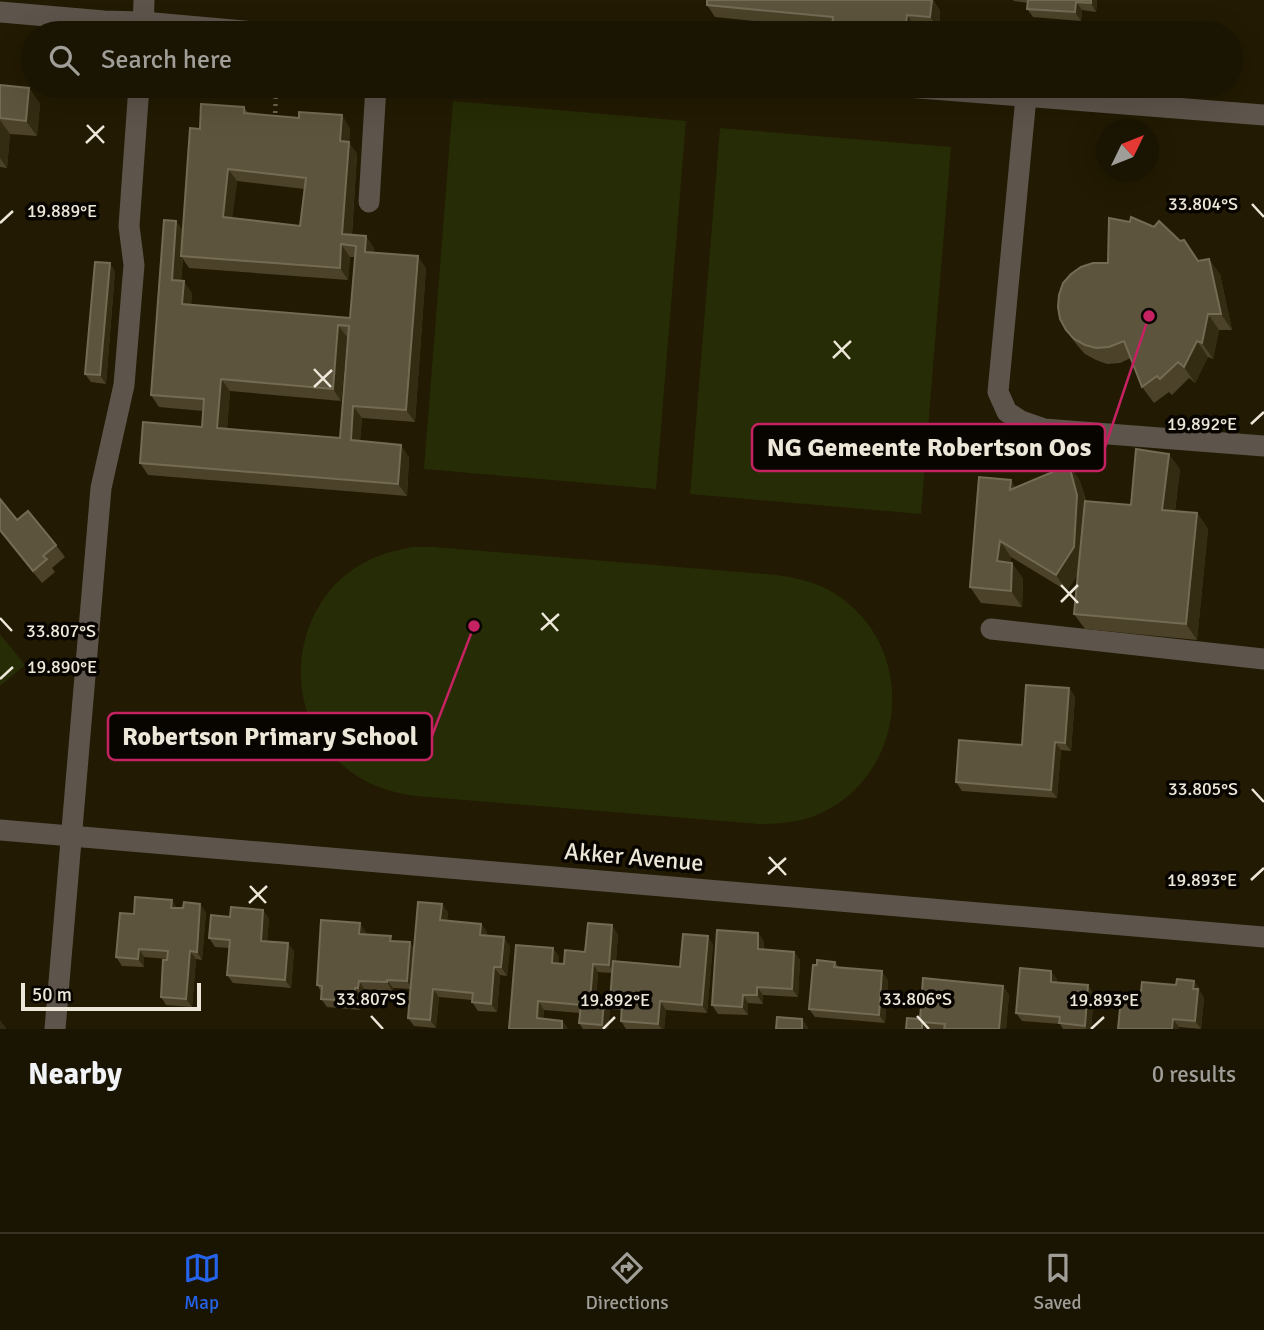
<!DOCTYPE html>
<html lang="en">
<head>
<meta charset="utf-8">
<style>
	:root { --surface:#1a1402; --page:#231d0c; --text:#f1f3f6; --muted:#9f9e99; --line:#383324; --accent:#2563eb }
	body { margin:0; font-family:Signika,sans-serif; background:var(--page); color:var(--text) }
	.compass { position:absolute; left:1096px; top:119px; width:63px; height:63px; border-radius:50%; background:var(--surface); box-shadow:0 7px 28px #0002; rotate:47deg }
	.scale { position:absolute; left:21px; bottom:18px; width:180px; box-sizing:border-box; padding-left:7px; border:4px solid #ece7d8; border-top:0; font-size:19px; line-height:24px; white-space:nowrap; color:#ece7d8; -webkit-text-stroke:5px #080501; paint-order:stroke }
	.list { margin:0; padding:0; list-style:none }
	h2 { display:flex; justify-content:space-between; align-items:center; height:91px; margin:0; padding:0 28px; font-size:30px }
	h2 small { font-size:23px; font-weight:400; color:var(--muted) }
	.icon { flex:none; width:38px; height:38px; fill:none; stroke:currentColor; stroke-width:2; stroke-linecap:round; stroke-linejoin:round }
	.map { position:relative; flex:none; width:1264px; height:1029px; overflow:hidden }
	.search { position:absolute; background:var(--surface); box-shadow:0 7px 28px #0002; left:21px; right:21px; top:21px; height:77px; display:flex; align-items:center; gap:18px; box-sizing:border-box; padding:0 24px; border-radius:38px; color:var(--muted); font-size:26px }
	.sheet { height:203px; background:var(--surface) }
	nav { display:flex; justify-content:space-around; align-items:center; box-sizing:border-box; height:98px; border-top:2px solid var(--line); background:var(--surface); font-size:19px; color:var(--muted) }
	nav a { display:grid; justify-items:center; gap:4px }
	nav .on { color:var(--accent) }
	.map>svg:first-child { display:block }
	.green { fill:#262c05 }
	.lines { fill:none; stroke-linecap:round; stroke-linejoin:round }
	.path { stroke:#6d6651; stroke-width:4.5; stroke-dasharray:2 5; stroke-linecap:butt }
	.minor { stroke:#5d544b; stroke-width:21 }
	.wall { fill:#4b4229; fill-rule:evenodd }
	.shaded-wall { fill:#332b12 }
	.building { fill:#5c543c; stroke:#736b54; stroke-width:2; fill-rule:evenodd }
	.ticks { fill:none; stroke:#ece7d8; stroke-width:2.5 }
	.labels { text-anchor:middle; dominant-baseline:central; stroke-width:7; stroke-linejoin:round; paint-order:stroke }
	.street-label { font-size:24px; fill:#ece7d8; stroke:#080501 }
	.ticks-label { font-size:18px; text-anchor:middle; fill:#ece7d8; stroke:#080501; stroke-width:7; stroke-linejoin:round; paint-order:stroke }
	.leader { fill:none; stroke:#c42261; stroke-width:2.5 }
	.callout-dot { fill:#c42261; stroke:#080501; stroke-width:2.5 }
	.callout { fill:#080501; stroke:#c42261; stroke-width:2.5 }
	.callout-label { font-size:26px; text-anchor:middle; font-weight:bold; fill:#ece7d8 }
</style>
</head>
<body>
<div class="map">
<svg width="1264" height="1029" viewBox="0 0 1264 1029">
	<rect width="100%" height="100%" fill="#221a02"/>
	<g class="green">
		<path d="M453,101L686,121L656,489L424,469Z"/>
		<path d="M720,128L951,147L921,514L690,494Z"/>
		<path d="M412,547H434L777,575C799,578 819,583 837,595C925,653 904,792 802,820C788,823 774,824 759,824L416,796C387,792 361,783 339,762C276,704 294,594 371,559C384,553 398,550 412,547Z"/>
		<path d="M0,634L25,665L0,686Z"/>
	</g>
	<g class="lines">
		<path class="path" d="M275,120L276,86"/>
		<g class="minor">
			<path d="M0,12L104,21L143,22L266,33"/>
			<path d="M143,33L144,0"/>
			<path d="M894,86L1264,115"/>
			<path d="M1026,97L998,392L1007,412L1021,421L1044,429L1264,446"/>
			<path d="M369,202L376,86"/>
			<path d="M991,629L1264,659"/>
			<path d="M0,830L1264,937"/>
			<path d="M55,1029L101,488L124,385L134,265L129,226L139,86"/>
		</g>
	</g>
	<g class="wall">
		<path d="M707,0H933L940,11L939,29L915,27L914,33H834L832,29L715,17L707,5Z"/>
		<path d="M1013,0H1097L1096,12L1082,10L1081,21L1033,17L1027,9L1028,3L1014,1Z"/>
		<path d="M0,85L29,88L40,104L37,136L10,134L7,168L0,167Z"/>
		<path d="M244,107L249,114L350,128L349,143L357,154L352,235L366,236L374,248V253L426,268L415,422L362,418L360,441L409,457L407,496L148,475L140,463L202,427L203,411L159,407L151,395L176,221L182,230L200,129ZM237,181L304,189L300,226L232,218ZM350,257H355L350,318L191,305L192,293L181,280L183,259L189,268L348,280ZM347,337H348L340,438L227,429L230,391L341,401Z"/>
		<path d="M1199,261L1220,274L1232,330H1219L1213,359L1208,357L1195,383L1189,378L1172,395L1169,392L1154,403L1142,387L1131,358L1120,363L1107,364L1096,360L1085,354L1077,345L1066,330L1108,263Z"/>
		<path d="M115,271L106,384L91,382L85,374Z"/>
		<path d="M1069,465L1080,481L1086,501L1131,505L1180,469L1175,511L1197,513L1208,529L1197,640L1085,629L1074,614L1078,574L1067,591L1011,557L1010,563H1012L1023,579L1022,607L981,603L970,587L1016,487Z"/>
		<path d="M0,499L17,520L56,545L65,557L52,568L55,572L42,583L0,532Z"/>
		<path d="M1069,688L1075,697L1071,751L1061,750L1057,798L962,791L956,782L1022,745Z"/>
		<path d="M177,908L206,912L202,960L196,959L192,1007L166,1005L161,997L167,959L144,957V967L122,966L116,957L134,914Z"/>
		<path d="M448,912L447,921L481,924L487,932L486,936L510,946L507,976L500,975L497,1012L478,1011L472,1002V1000L439,997L436,1028L414,1026L408,1018L411,989L393,988L392,991L364,989V997L361,996L360,1010L327,1007L321,999L322,993L317,985L366,932V934L394,941L414,949Z"/>
		<path d="M230,917L269,918L267,941L294,951L291,988L233,983L227,975L229,948L215,947L209,938Z"/>
		<path d="M758,933L764,942V950L794,952L800,960L798,997L763,995V1004L748,1003V1015L718,1014L712,1005Z"/>
		<path d="M618,934L616,961L680,967L713,944L707,1013L666,1010L664,1029H626L621,1021L622,1010H615L610,1001L612,973L598,972L596,1000L604,1001L610,1009L608,1029H583L579,1023L580,1013L544,1010L543,1019L562,1021L568,1029H509L559,956L558,963L564,964Z"/>
		<path d="M835,962L839,968L888,980L885,1023L815,1017L809,1009L817,965Z"/>
		<path d="M1057,979V982L1094,994L1091,1029H1063L1060,1024L1022,1021L1016,1013Z"/>
		<path d="M1200,989V992L1204,998L1201,1029L1179,1027L1140,1000Z"/>
		<path d="M1009,994L1006,1029H906L920,1019Z"/>
	</g>
	<g class="shaded-wall">
		<path d="M932,0L940,11L939,29L930,17Z"/>
		<path d="M1091,0H1097L1096,12L1091,3Z"/>
		<path d="M1076,2L1082,10L1081,21L1075,12Z"/>
		<path d="M907,15L915,27L914,33H905Z"/>
		<path d="M29,88L40,104L37,136L26,121Z"/>
		<path d="M342,115L350,128L349,143L357,154L351,246L342,234L340,141Z"/>
		<path d="M0,120L10,134L7,168L0,158Z"/>
		<path d="M228,169L237,181L231,229L223,217Z"/>
		<path d="M176,221L185,233L181,256L183,259L180,292L172,280Z"/>
		<path d="M366,236L374,248L373,264L365,252Z"/>
		<path d="M341,244L350,257L348,280L340,268Z"/>
		<path d="M418,256L426,268L415,422L406,410Z"/>
		<path d="M1209,259L1220,274L1232,330L1221,314Z"/>
		<path d="M110,263L115,271L106,384L100,375Z"/>
		<path d="M184,281L192,293L190,317L182,304Z"/>
		<path d="M1208,314L1219,330L1213,359L1202,343Z"/>
		<path d="M338,325L347,337L341,401L333,389Z"/>
		<path d="M1197,341L1208,357L1195,383L1184,367Z"/>
		<path d="M221,379L230,391L226,440L217,428Z"/>
		<path d="M353,406L362,418L359,453L351,440Z"/>
		<path d="M401,445L409,457L407,496L398,484Z"/>
		<path d="M1169,454L1180,469L1173,526L1162,510Z"/>
		<path d="M1069,465L1080,481L1088,511L1085,563L1067,591L1056,575Z"/>
		<path d="M1011,480L1022,496L1010,490Z"/>
		<path d="M1197,513L1208,529L1197,640L1186,624Z"/>
		<path d="M1000,541L1011,557L1008,576L997,561Z"/>
		<path d="M1012,563L1023,579L1022,607L1011,591Z"/>
		<path d="M1069,688L1075,697L1071,751L1065,743Z"/>
		<path d="M1055,742L1061,750L1057,798L1051,790Z"/>
		<path d="M172,900L177,908H171Z"/>
		<path d="M200,904L206,912L202,960L197,952Z"/>
		<path d="M442,904L448,912L446,928L440,920Z"/>
		<path d="M263,910L269,918L267,949L261,941Z"/>
		<path d="M360,923L366,932L365,942L359,934Z"/>
		<path d="M481,924L487,932L485,944L480,935Z"/>
		<path d="M612,925L618,934L615,974L609,965Z"/>
		<path d="M758,933L764,942L763,957L758,949Z"/>
		<path d="M708,936L713,944L707,1013L702,1005Z"/>
		<path d="M504,937L510,946L507,976L501,967Z"/>
		<path d="M410,942L415,950L413,990L407,981Z"/>
		<path d="M288,943L294,951L291,988L285,980Z"/>
		<path d="M553,948L559,956L558,971L552,963Z"/>
		<path d="M139,949L144,957V967L138,959Z"/>
		<path d="M190,951L196,959L192,1007L186,999Z"/>
		<path d="M794,952L800,960L798,997L792,989Z"/>
		<path d="M593,964L598,972L595,1008L590,1000Z"/>
		<path d="M494,967L500,975L497,1012L491,1004Z"/>
		<path d="M882,971L888,980L885,1023L879,1015Z"/>
		<path d="M1051,971L1057,979L1056,990L1051,982Z"/>
		<path d="M387,980L393,988L392,991L387,982Z"/>
		<path d="M359,981L364,989V997L358,988Z"/>
		<path d="M1194,981L1200,989V992L1204,998L1201,1029L1195,1021L1193,989Z"/>
		<path d="M1088,985L1094,994L1091,1029H1087L1085,1026Z"/>
		<path d="M1003,986L1009,994L1006,1029H999Z"/>
		<path d="M757,987L763,995V1004L757,995Z"/>
		<path d="M355,988L361,996L360,1010L354,1001Z"/>
		<path d="M433,989L439,997L436,1028L430,1020Z"/>
		<path d="M743,995L748,1003V1015L742,1007Z"/>
		<path d="M538,1001L544,1010L542,1027L537,1018Z"/>
		<path d="M604,1001L610,1009L608,1029H604L602,1025Z"/>
		<path d="M660,1001L666,1010L664,1029H662L658,1024Z"/>
		<path d="M802,1019L808,1027V1029H802Z"/>
		<path d="M1173,1019L1179,1027V1029H1172Z"/>
		<path d="M0,1020L6,1028V1029H0Z"/>
		<path d="M562,1021L568,1029H562Z"/>
		<path d="M922,1022L927,1029H922Z"/>
	</g>
	<g class="building">
		<path d="M707,0H932L930,17L907,15L905,33H860L832,31L833,17L707,5Z"/>
		<path d="M1028,0H1091V3L1076,2L1075,12L1027,9Z"/>
		<path d="M0,85L29,88L26,121L0,118Z"/>
		<path d="M201,104L244,107V113L299,118V112L342,115L340,141L349,142L342,234L366,236L365,252L418,256L406,410L353,406L351,440L401,445L398,484L140,463L143,422L202,427L204,399L151,395L164,220L176,221L172,280L184,281L182,304L350,318L356,246L341,244L340,268L181,256L190,128L200,129ZM228,169L306,178L300,226L223,217ZM338,325L349,326L340,438L217,428L221,379L333,389Z"/>
		<path d="M1131,217L1154,227L1159,221L1180,241L1184,240L1198,261L1209,259L1221,314H1208L1202,343L1197,341L1184,367L1178,362L1160,379L1157,376L1142,387L1124,341L1109,347L1096,348L1085,345L1074,339L1066,330L1060,319L1058,307L1059,295L1063,283L1071,274L1081,267L1093,263H1108L1109,218L1130,222Z"/>
		<path d="M95,262L110,263L100,375L85,374Z"/>
		<path d="M1136,449L1169,454L1162,510L1197,513L1186,624L1074,614L1085,501L1131,505Z"/>
		<path d="M1069,465L1077,495L1074,547L1056,575L1000,541L997,561L1012,563L1011,591L970,587L979,477L1011,480L1010,490Z"/>
		<path d="M0,499L17,520L28,511L56,545L43,556L47,559L33,571L0,530Z"/>
		<path d="M1026,685L1069,688L1065,743L1055,742L1051,790L956,782L959,740L1022,745Z"/>
		<path d="M135,897L172,900L171,908H183L184,902L200,904L197,952L190,951L186,999L161,997L163,960H167L168,951L139,949L138,959L116,957L120,913L134,914Z"/>
		<path d="M418,902L442,904L440,920L481,924L480,935L504,937L501,967H494L491,1004L472,1002L473,993L433,989L430,1020L408,1018Z"/>
		<path d="M231,907L263,910L261,941L288,943L285,980L227,975L230,940L209,938L211,915L230,917Z"/>
		<path d="M321,920L360,923L359,934L391,936L390,941L410,942L407,981L387,980V982L359,981L358,988H355L354,1001L321,999L322,986L317,985Z"/>
		<path d="M588,923L612,925L609,965L593,964L590,1000L604,1001L602,1025L579,1023L581,1005L538,1001L537,1018L562,1021V1029H509L516,945L553,948L552,963L564,964L565,950L585,952Z"/>
		<path d="M717,930L758,933V949L794,952L792,989L757,987V995H743L742,1007L712,1005Z"/>
		<path d="M683,934L708,936L702,1005L660,1001L658,1024L621,1021L622,1003L610,1001L613,961L680,967Z"/>
		<path d="M817,960L835,962L834,967L882,971L879,1015L809,1009L813,965H817Z"/>
		<path d="M1020,968L1051,971V982L1088,985L1085,1026L1059,1023L1060,1017L1016,1013Z"/>
		<path d="M923,978L1003,986L999,1029H944L945,1024L922,1022V1029H906L907,1018L920,1019Z"/>
		<path d="M1177,979L1194,981L1193,989H1198L1195,1021L1173,1019L1172,1029H1118L1121,998L1140,1000L1142,982L1176,985Z"/>
		<path d="M777,1017L802,1019V1029H776Z"/>
	</g>
	<path class="ticks" d="M87,125L104,143M86,143L104,126M1252,204L1264,217M0,223L13,211M834,341L850,359M833,358L851,341M314,369L331,387M314,387L332,370M1251,424L1264,412M1061,585L1078,603M1061,602L1078,585M542,613L558,631M0,618L12,631M541,630L559,614M0,679L13,667M1252,789L1264,802M769,857L786,875M768,874L786,858M1251,880L1264,868M250,886L266,903M249,903L267,886M371,1016L383,1029M917,1016L929,1029M603,1029L615,1017M1091,1029L1104,1017"/>
	<g class="labels">
		<g class="street-label">
			<text transform="translate(634 857) rotate(5)">Akker Avenue</text>
		</g>
	</g>
	<g class="ticks-label">
		<text x="1203" y="210">33.804°S</text>
		<text x="62" y="217">19.889°E</text>
		<text x="1202" y="430">19.892°E</text>
		<text x="61" y="637">33.807°S</text>
		<text x="62" y="673">19.890°E</text>
		<text x="1203" y="795">33.805°S</text>
		<text x="1202" y="886">19.893°E</text>
		<text x="371" y="1005">33.807°S</text>
		<text x="917" y="1005">33.806°S</text>
		<text x="615" y="1006">19.892°E</text>
		<text x="1104" y="1006">19.893°E</text>
	</g>
	<path class="leader" d="M1149 316L1105 447M474 626L432 736"/>
	<g class="callout-dot">
		<circle cx="1149" cy="316" r="7"/>
		<circle cx="474" cy="626" r="7"/>
	</g>
	<g class="callout">
		<rect x="752" y="424" width="353" height="47" rx="7"/>
		<rect x="108" y="713" width="324" height="47" rx="7"/>
	</g>
	<g class="callout-label">
		<text x="929" y="456">NG Gemeente Robertson Oos</text>
		<text x="270" y="745">Robertson Primary School</text>
	</g>
</svg>
<svg class="compass" viewBox="-18 -18 36 36"><path d="M0-13l5 13h-10z" fill="#e53935"/><path d="M0 13l5-13h-10z" fill="#9f9e99"/></svg>
<div class="scale">50 m</div>
<div class="search"><svg class="icon" aria-label="search" viewBox="0 0 24 24"><circle cx="10" cy="10" r="6"/><path d="M15 15l6 6"/></svg>Search here</div>
</div>
<section class="sheet">
<h2>Nearby<small>0 results</small></h2>
<ul class="list">
</ul>
</section>
<nav>
<a class="on"><svg class="icon" aria-label="map" viewBox="0 0 24 24"><path d="M3 6l6-2 6 2 6-2v14l-6 2-6-2-6 2zM9 4v14M15 6v14"/></svg>Map</a>
<a><svg class="icon" aria-label="directions" viewBox="0 0 24 24"><path d="M12 3l9 9-9 9-9-9zM9 14v-3h6M13 9l2 2-2 2"/></svg>Directions</a>
<a><svg class="icon" aria-label="saved" viewBox="0 0 24 24"><path d="M7 4h10v16l-5-4-5 4z"/></svg>Saved</a>
</nav>
</body>
</html>
